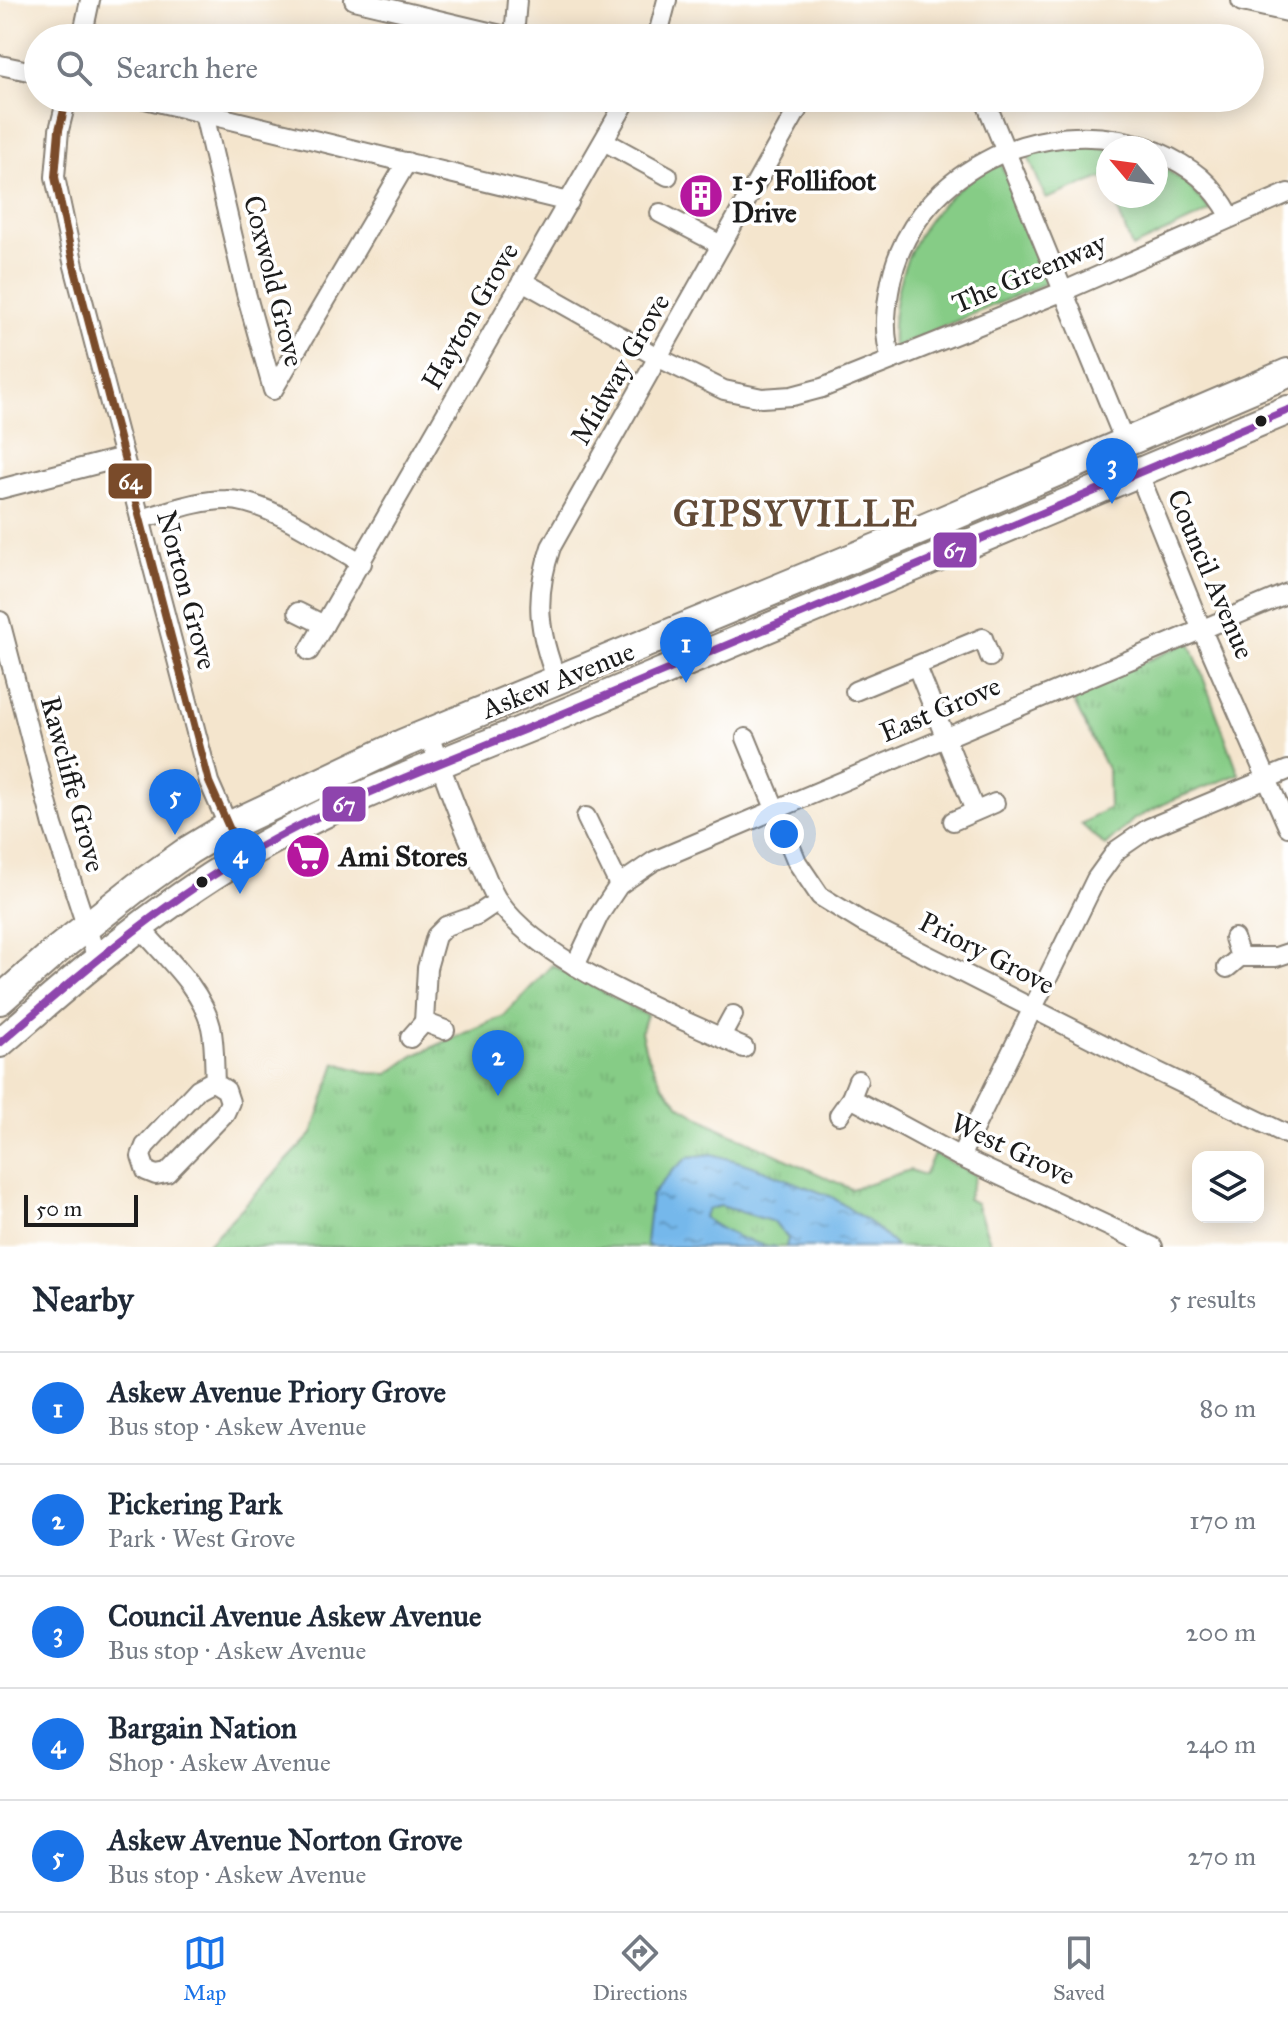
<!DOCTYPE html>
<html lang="en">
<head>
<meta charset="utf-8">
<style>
	:root { --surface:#fff; --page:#f2f2f3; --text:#1f2937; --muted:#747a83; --line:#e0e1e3; --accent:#1a73e8 }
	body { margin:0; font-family:"IM FELL Great Primer",serif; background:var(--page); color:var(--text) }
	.controls { position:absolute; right:24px; bottom:24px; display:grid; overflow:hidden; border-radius:16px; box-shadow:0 4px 20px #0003 }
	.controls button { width:72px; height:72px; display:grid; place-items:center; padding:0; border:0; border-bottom:2px solid var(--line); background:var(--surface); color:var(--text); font:40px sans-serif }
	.compass { position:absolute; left:1096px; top:136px; width:72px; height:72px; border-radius:50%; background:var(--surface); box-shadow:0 4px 20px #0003; rotate:299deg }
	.scale { position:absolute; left:24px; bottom:20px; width:114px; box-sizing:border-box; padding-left:8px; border:4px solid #1c1c1c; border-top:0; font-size:22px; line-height:28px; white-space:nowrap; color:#1c1c1c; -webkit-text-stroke:6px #fff; paint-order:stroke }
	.you { position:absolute; left:784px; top:834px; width:28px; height:28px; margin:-20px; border:6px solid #fff; border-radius:50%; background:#1a73e8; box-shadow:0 0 0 12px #1a73e833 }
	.badge { display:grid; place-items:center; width:52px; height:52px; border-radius:50%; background:var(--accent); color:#fff; font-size:26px; font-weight:700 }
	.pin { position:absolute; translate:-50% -66px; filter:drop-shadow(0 2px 4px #0008) }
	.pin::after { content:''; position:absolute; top:42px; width:28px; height:24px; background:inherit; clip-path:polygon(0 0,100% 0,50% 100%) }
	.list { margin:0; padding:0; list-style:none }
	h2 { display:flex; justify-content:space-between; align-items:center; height:104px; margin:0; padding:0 32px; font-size:34px }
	h2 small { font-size:26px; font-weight:400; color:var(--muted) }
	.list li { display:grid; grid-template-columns:52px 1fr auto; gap:24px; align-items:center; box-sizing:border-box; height:112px; padding:0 32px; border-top:2px solid var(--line) }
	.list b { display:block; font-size:30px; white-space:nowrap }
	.list p { margin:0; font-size:26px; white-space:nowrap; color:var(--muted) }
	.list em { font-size:26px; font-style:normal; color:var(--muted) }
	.icon { flex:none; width:44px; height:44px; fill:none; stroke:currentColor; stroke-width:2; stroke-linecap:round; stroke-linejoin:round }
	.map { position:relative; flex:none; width:1288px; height:1247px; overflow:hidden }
	.search { position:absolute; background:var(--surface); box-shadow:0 4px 20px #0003; left:24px; right:24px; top:24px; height:88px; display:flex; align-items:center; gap:20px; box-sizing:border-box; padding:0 28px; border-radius:44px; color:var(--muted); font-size:30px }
	.sheet { height:664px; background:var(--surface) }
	nav { display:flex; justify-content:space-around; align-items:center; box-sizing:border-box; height:112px; border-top:2px solid var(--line); background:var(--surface); font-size:22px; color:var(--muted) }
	nav a { display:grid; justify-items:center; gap:4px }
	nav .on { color:var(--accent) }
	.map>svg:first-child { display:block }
	.grass { fill:#86cc86; stroke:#517451; stroke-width:2 }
	.park { fill:url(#park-tufts); stroke:#517451; stroke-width:2 }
	.water { fill:url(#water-ripples); stroke:#486a84; stroke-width:2 }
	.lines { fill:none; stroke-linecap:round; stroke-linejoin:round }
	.minor-casing { stroke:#888074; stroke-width:22 }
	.tertiary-casing { stroke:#888074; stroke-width:26 }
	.primary-casing { stroke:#888074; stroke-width:32 }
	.minor { stroke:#fff; stroke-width:18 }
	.tertiary { stroke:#fff; stroke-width:22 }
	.primary { stroke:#fff; stroke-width:28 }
	.bus-1-casing { stroke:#fff; stroke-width:14 }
	.bus-2-casing { stroke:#fff; stroke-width:14 }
	.bus-1 { stroke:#8e44ad; stroke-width:8 }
	.bus-2 { stroke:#7a4b2a; stroke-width:8 }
	.bus-dot { fill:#1c1c1c; stroke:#fff; stroke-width:3 }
	.labels { text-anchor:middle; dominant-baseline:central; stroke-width:7; stroke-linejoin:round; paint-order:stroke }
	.poi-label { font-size:28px; font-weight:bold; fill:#1c1c1c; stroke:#fff; text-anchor:start }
	.street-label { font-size:28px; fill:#1c1c1c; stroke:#fff }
	.district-label { font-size:36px; font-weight:bold; letter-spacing:2px; fill:#634b37; stroke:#fff }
	.line-badge { stroke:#fff; stroke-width:3 }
	.badge-label { font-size:22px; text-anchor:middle; font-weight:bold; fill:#fff }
</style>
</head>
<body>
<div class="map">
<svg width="1288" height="1247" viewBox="0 0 1288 1247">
	<defs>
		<pattern id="park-tufts" width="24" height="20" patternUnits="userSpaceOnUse" patternTransform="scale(2)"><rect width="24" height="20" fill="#86cc86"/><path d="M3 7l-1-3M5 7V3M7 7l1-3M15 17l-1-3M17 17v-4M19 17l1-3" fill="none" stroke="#73af73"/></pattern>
		<pattern id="water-ripples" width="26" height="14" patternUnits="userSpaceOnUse" patternTransform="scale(2)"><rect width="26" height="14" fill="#75b8eb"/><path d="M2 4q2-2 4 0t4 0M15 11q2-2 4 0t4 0" fill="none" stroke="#5f95be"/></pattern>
	</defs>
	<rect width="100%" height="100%" fill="#fff"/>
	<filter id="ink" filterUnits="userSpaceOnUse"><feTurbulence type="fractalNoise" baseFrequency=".0125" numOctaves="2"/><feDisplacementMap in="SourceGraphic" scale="16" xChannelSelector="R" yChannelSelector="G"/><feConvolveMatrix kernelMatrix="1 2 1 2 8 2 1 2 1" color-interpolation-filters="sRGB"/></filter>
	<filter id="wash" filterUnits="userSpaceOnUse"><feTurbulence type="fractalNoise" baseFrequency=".006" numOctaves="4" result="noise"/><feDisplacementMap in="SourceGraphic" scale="32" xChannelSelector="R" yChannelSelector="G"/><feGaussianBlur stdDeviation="1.8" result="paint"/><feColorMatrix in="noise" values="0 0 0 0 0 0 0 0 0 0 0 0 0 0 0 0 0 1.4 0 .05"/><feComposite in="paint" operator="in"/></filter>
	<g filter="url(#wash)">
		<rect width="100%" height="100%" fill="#f4e5cd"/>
		<g class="grass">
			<path d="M1058,142L1122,148H1108V182L1101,178L1046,199L1025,149Z"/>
			<path d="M1000,162L1051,281L893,348C890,285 912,225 963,185C974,176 988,169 1000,162Z"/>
			<path d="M1156,162L1187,184L1211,211L1132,248L1113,196H1156Z"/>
		</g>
		<g class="park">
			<path d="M1190,642L1239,774L1172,800L1134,819L1105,846L1081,824L1109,808L1108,771L1070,694Z"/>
			<path d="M552,965L647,1015L641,1032L646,1052L663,1086L681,1106L719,1128L851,1189L910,1170L924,1175L934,1154L976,1175L967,1199L976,1203L992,1247H205L312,1134L336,1063L369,1073L388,1074L415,1055L504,1016Z"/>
		</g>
		<path class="water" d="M712,1154L750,1165L832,1197L870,1223L897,1247H786L788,1238L774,1222L721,1206L708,1209L703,1217C726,1234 749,1244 777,1247H650L646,1243L651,1196L672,1171L689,1157Z"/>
	</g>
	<g filter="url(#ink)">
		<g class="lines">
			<g class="minor-casing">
				<g id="minor">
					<path d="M354,0L514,38"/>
					<path d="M959,37L960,38"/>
					<path d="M82,38L90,0"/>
					<path d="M514,38L517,0"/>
					<path d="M657,38L667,0"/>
					<path d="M837,38L838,36"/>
					<path d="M0,65L38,73"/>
					<path d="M67,98L59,130L55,177L74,266L209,782L242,857"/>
					<path d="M141,98L569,202"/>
					<path d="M984,98L1125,442"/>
					<path d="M204,114L246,293L273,390L407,162"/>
					<path d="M604,141L668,176"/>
					<path d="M1156,151C1192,167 1212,182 1231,217"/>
					<path d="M660,213L721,245"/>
					<path d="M522,281L659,358L724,390L762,398L792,396L822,388L1064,291L1288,193"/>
					<path d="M891,359C884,336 885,316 889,292C906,174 1042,109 1149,148"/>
					<path d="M1139,474L1201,628L1288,827"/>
					<path d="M0,489L124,457"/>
					<path d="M140,519C168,512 197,500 226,500C265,499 327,543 362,563"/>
					<path d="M298,612L324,625"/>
					<path d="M0,621L53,825L97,959"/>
					<path d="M309,651L628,98"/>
					<path d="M917,667L975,811"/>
					<path d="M557,680C538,632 534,597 551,547L804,98"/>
					<path d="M855,691L983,638L990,657"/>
					<path d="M428,733C446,779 461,826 483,869C488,880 492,893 499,902C543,965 674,1015 744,1048"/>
					<path d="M746,738L797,862L820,896L864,923L1144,1065L1288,1135"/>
					<path d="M586,817L619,885"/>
					<path d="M953,821L995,803"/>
					<path d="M139,926C164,956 201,987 211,1027C215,1045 214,1065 215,1083"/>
					<path d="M1240,957H1276L1288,953"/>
					<path d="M575,966L599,915L619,885L654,861L1288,593"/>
					<path d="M1227,968L1240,957L1234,938"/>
					<path d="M424,1022L427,968L436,936L446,926L477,915L498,901"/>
					<path d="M721,1037L733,1015"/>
					<path d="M410,1038L424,1022L445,1030"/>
					<path d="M209,1083H215L226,1090L230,1102L225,1113L167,1173L156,1175L146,1171L141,1156L145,1146L198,1089Z"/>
					<path d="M851,1098L960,1157L1153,1247"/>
					<path d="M839,1115L851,1098L858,1080"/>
					<path d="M960,1157L1096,879L1117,850L1149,828L1288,770"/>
				</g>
			</g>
			<g class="tertiary-casing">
				<path id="tertiary" d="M1243,0L1288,10"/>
			</g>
			<g class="primary-casing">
				<g id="primary">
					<path d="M0,1000L57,950L137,887L189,850L229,826L404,743L925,528L1288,373"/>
					<path d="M0,1043C77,976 153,910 241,858C347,794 466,755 579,707C815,607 1052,511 1288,410"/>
				</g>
			</g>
			<use href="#minor" class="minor"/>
			<use href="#tertiary" class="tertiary"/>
			<use href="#primary" class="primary"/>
			<g class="bus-1-casing">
				<path id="bus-1" d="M0,1043C77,976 153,910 241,858C347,794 466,755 579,707C815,607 1052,511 1288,410"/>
			</g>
			<g class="bus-2-casing">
				<path id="bus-2" d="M67,98L59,130L55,177L74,266L209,782L242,857"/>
			</g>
			<use href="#bus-1" class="bus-1"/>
			<use href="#bus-2" class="bus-2"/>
		</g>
	</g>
	<defs>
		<g id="building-disc" transform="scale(2.3)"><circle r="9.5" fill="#b5179e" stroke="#fff"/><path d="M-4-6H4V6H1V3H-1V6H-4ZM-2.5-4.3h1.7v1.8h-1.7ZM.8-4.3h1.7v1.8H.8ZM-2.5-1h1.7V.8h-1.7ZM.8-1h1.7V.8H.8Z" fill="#fff"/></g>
		<g id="supermarket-disc" transform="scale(2.3)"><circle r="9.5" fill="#b5179e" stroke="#fff"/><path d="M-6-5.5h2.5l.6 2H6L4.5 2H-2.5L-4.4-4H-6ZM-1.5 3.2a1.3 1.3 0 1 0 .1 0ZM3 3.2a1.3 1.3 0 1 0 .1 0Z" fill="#fff"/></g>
	</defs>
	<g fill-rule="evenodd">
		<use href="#building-disc" x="701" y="196"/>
		<use href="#supermarket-disc" x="308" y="856"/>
	</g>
	<g class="bus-dot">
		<circle cx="1261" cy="421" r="7"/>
		<circle cx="202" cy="882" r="7"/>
	</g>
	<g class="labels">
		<g class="poi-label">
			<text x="732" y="180">1-5 Follifoot<tspan x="732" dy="32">Drive</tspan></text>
			<text x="339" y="856">Ami Stores</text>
		</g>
		<g class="street-label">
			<text transform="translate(1029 273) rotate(-23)">The Greenway</text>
			<text transform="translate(274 281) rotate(76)">Coxwold Grove</text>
			<text transform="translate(470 316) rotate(-60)">Hayton Grove</text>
			<text transform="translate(620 369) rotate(-60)">Midway Grove</text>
			<text transform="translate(1211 574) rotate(67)">Council Avenue</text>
			<text transform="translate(187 590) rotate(75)">Norton Grove</text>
			<text transform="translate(558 680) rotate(-22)">Askew Avenue</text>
			<text transform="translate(940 709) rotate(-23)">East Grove</text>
			<text transform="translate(73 784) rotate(75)">Rawcliffe Grove</text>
			<text transform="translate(987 953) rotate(27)">Priory Grove</text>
			<text transform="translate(1013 1149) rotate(25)">West Grove</text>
		</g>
		<g class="district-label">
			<text x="796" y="514">GIPSYVILLE</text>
		</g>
	</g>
	<g class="line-badge">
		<rect x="107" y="462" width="46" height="38" rx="8" fill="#7a4b2a"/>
		<rect x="932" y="531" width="46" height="38" rx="8" fill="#8e44ad"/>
		<rect x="321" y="785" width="46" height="38" rx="8" fill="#8e44ad"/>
	</g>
	<g class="badge-label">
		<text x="130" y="489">64</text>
		<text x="955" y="558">67</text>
		<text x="344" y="812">67</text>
	</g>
</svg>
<div class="controls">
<button><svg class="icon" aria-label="layers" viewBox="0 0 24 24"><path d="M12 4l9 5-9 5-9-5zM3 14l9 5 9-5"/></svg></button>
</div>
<svg class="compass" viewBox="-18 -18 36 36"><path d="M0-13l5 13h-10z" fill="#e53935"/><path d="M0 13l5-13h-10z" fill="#747a83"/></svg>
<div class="scale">50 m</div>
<div class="you"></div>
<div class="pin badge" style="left:686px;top:683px">1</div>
<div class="pin badge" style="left:498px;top:1096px">2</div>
<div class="pin badge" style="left:1112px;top:504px">3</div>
<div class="pin badge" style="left:240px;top:894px">4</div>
<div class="pin badge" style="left:175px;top:835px">5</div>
<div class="search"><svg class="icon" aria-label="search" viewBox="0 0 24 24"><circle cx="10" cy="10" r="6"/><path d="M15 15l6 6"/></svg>Search here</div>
</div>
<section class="sheet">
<h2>Nearby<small>5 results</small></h2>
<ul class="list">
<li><span class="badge">1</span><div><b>Askew Avenue Priory Grove</b><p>Bus stop · Askew Avenue</p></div><em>80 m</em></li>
<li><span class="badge">2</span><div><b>Pickering Park</b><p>Park · West Grove</p></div><em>170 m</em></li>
<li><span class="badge">3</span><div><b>Council Avenue Askew Avenue</b><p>Bus stop · Askew Avenue</p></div><em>200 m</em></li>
<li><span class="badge">4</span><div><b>Bargain Nation</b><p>Shop · Askew Avenue</p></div><em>240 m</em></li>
<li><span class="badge">5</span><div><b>Askew Avenue Norton Grove</b><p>Bus stop · Askew Avenue</p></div><em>270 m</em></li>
</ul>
</section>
<nav>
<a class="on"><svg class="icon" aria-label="map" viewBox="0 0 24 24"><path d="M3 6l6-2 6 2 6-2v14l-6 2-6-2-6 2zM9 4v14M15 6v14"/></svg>Map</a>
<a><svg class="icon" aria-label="directions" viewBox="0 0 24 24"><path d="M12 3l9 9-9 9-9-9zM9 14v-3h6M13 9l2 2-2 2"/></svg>Directions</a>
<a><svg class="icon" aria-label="saved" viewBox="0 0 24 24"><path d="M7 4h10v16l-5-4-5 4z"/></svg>Saved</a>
</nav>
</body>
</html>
